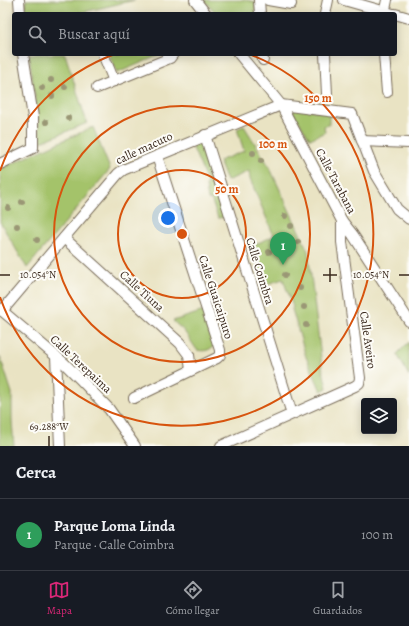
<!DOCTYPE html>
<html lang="es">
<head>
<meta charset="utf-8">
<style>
	:root { --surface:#171b24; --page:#20242c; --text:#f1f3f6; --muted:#9ea1a6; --line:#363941; --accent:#db2777 }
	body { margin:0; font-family:Alegreya,serif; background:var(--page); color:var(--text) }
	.controls { position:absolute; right:12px; bottom:12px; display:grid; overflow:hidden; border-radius:4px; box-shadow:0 2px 10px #0003 }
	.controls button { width:36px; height:36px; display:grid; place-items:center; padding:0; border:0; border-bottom:1px solid var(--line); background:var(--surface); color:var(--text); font:20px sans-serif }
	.you { position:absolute; left:168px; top:218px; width:14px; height:14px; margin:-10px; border:3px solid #fff; border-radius:50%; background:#1a73e8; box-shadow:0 0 0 6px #1a73e833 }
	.badge { display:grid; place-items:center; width:26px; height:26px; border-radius:50%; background:var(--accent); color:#fff; font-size:13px; font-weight:700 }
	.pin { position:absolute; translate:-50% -33px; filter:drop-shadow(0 1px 2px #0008) }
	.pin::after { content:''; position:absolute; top:21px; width:14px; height:12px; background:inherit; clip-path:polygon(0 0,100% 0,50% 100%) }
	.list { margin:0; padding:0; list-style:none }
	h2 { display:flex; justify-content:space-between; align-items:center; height:52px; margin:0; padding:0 16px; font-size:17px }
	h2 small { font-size:13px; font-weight:400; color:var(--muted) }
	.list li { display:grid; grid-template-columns:26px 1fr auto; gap:12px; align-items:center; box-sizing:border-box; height:72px; padding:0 16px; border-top:1px solid var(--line) }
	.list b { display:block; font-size:15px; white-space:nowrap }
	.list p { margin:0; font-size:13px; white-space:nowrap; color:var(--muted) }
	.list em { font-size:13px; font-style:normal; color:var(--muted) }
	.icon { flex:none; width:22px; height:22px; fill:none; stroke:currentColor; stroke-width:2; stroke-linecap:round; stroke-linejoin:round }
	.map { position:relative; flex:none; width:409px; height:446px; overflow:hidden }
	.search { position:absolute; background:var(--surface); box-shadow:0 2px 10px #0003; left:12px; right:12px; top:12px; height:44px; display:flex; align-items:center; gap:10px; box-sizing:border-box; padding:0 14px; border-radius:4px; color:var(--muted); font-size:15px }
	.sheet { height:124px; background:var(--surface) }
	nav { display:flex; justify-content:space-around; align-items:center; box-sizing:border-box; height:56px; border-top:1px solid var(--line); background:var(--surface); font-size:11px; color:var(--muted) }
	nav a { display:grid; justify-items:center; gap:2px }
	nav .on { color:var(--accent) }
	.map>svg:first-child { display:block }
	.green { fill:#a4c36b; stroke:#707644 }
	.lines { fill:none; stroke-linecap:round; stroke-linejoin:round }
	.street-casing { stroke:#786b58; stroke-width:12 }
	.street { stroke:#fff; stroke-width:10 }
	.tree { fill:#9a9775 }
	.ticks { fill:none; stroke:#3b2a1e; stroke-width:1.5 }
	.ring { fill:none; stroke:#d7540e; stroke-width:2 }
	.labels { text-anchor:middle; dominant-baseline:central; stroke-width:4; stroke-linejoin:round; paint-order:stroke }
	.street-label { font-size:12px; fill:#3b2a1e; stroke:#fdfcf7 }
	.ticks-label { font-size:10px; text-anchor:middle; fill:#3b2a1e; stroke:#fdfcf7; stroke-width:4; stroke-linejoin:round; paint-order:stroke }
	.centre { fill:#d7540e; stroke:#fdfcf7; stroke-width:2 }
	.ring-label { font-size:12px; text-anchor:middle; font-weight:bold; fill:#d7540e; stroke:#fdfcf7; stroke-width:4; stroke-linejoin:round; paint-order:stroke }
</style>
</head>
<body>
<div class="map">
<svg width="409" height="446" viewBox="0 0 409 446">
	<rect width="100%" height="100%" fill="#fdfcf7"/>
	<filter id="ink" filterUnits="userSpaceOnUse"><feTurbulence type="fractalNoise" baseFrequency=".025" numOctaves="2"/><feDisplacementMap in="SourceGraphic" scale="8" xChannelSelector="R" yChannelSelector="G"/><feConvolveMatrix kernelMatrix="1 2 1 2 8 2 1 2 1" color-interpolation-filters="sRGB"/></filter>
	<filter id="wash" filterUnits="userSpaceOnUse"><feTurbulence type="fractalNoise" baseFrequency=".012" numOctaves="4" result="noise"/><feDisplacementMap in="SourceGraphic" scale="16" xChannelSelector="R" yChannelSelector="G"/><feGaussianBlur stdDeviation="0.9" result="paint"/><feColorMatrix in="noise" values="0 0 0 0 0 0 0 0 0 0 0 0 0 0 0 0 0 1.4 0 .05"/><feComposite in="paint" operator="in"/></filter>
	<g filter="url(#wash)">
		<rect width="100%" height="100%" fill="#e9e3c3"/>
		<g class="green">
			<path d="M26,0H135L75,14H25Z"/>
			<path d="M204,0H246L255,2L256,14H217Z"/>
			<path d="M29,54H65L87,123L41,142Z"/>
			<path d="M109,54H162L117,73Z"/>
			<path d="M293,107L329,113V125L324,126L325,132L310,139L293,112Z"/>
			<path d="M244,126L269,166L308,251L322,366L327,388L321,391L306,357L292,309L293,307L283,279L264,285L251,246L274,236L250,179L249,171L227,181L219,161L244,151L237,129Z"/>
			<path d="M93,127L110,169L27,268L0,222V169Z"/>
			<path d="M203,141L226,217L218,218L211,199L208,200L206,186L207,181L192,146Z"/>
			<path d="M204,311L215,344C212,350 204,352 197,350L184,331L173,321Z"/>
			<path d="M409,342V376L397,354Z"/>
			<path d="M0,356L12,393V421L14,446H0Z"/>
		</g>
	</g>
	<g filter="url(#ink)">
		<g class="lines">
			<g class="street-casing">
				<g id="street">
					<path d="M19,0L20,14"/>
					<path d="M195,0L206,14"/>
					<path d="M259,0L260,14"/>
					<path d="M268,0L291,4"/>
					<path d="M344,0L393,14"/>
					<path d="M325,14L328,0"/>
					<path d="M384,14L387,0"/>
					<path d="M395,14L409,18"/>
					<path d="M103,54L114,81"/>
					<path d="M239,54L281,105L342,221L353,235L409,321"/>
					<path d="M262,54L263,60"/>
					<path d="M325,54L327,94"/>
					<path d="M384,54L387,92"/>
					<path d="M97,88L170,58L173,54"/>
					<path d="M281,105L352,114L374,171L397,209L409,219"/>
					<path d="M205,135L292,414"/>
					<path d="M362,141L409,143"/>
					<path d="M0,164L33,148V117L23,54"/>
					<path d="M64,238L180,343L189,355L191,370"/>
					<path d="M0,309L64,363L80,379L109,409L135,446"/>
					<path d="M2,311L118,174L123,170L281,105"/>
					<path d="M56,356L60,446"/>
					<path d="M134,398L217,358L220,355V350L157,156"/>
					<path d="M221,446L355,386L359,383L360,378L342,242V221"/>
				</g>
			</g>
			<use href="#street" class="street"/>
		</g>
		<g class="tree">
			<circle cx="51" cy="80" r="3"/>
			<circle cx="65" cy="87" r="3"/>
			<circle cx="42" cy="88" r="3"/>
			<circle cx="52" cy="96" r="3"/>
			<circle cx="68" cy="118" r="3"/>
			<circle cx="46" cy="122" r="3"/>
			<circle cx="253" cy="153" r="3"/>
			<circle cx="261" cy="161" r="3"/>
			<circle cx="22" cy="202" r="3"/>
			<circle cx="8" cy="208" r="3"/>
			<circle cx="285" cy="216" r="3"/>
			<circle cx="17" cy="226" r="3"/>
			<circle cx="291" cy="226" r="3"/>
			<circle cx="278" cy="237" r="3"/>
			<circle cx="37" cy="240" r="3"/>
			<circle cx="298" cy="242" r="3"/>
			<circle cx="269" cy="252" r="3"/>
			<circle cx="285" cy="275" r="3"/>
			<circle cx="300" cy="288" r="3"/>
			<circle cx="304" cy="307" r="3"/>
			<circle cx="306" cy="325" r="3"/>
		</g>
	</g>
	<path class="ticks" d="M330,268V282M0,275H10M323,275H337M399,275H409M49,436V446"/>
	<g class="ring">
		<circle cx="182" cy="234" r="64"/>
		<circle cx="182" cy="234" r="128"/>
		<path d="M0 171A192 192 0 0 1 115 54M249 54A192 192 0 1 1 0 297"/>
	</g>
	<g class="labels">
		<g class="street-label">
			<text transform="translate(144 148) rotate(-25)">calle macuto</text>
			<text transform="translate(336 181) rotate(62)">Calle Tarabana</text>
			<text transform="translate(260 271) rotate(73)">Calle Coimbra</text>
			<text transform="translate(142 291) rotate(42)">Calle Tiuna</text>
			<text transform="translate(216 297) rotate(72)">Calle Guaicaipuro</text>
			<text transform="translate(368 340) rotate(82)">Calle Aveiro</text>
			<text transform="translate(81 364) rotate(43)">Calle Terepaima</text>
		</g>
	</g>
	<g class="ticks-label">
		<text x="38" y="278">10.054°N</text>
		<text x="371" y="278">10.054°N</text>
		<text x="49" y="430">69.288°W</text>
	</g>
	<circle cx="182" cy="234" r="6" class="centre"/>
	<g class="ring-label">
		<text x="318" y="102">150 m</text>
		<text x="273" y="148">100 m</text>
		<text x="227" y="193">50 m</text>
	</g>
</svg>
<div class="controls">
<button><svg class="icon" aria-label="layers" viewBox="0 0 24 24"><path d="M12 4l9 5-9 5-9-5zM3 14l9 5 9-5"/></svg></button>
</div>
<div class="you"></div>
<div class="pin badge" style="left:283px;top:265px;background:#2e9e5b">1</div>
<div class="search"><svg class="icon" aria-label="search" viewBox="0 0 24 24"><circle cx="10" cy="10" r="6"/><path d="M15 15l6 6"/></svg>Buscar aquí</div>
</div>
<section class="sheet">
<h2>Cerca<small></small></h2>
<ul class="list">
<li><span class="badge" style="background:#2e9e5b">1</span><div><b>Parque Loma Linda</b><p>Parque · Calle Coimbra</p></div><em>100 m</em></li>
</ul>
</section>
<nav>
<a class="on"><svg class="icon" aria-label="map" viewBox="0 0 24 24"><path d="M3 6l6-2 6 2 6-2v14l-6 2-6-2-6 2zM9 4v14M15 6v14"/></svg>Mapa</a>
<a><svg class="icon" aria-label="directions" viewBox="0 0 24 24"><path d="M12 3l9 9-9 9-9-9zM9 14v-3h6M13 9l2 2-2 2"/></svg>Cómo llegar</a>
<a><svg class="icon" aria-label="saved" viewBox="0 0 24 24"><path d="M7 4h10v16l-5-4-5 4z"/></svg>Guardados</a>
</nav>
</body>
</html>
